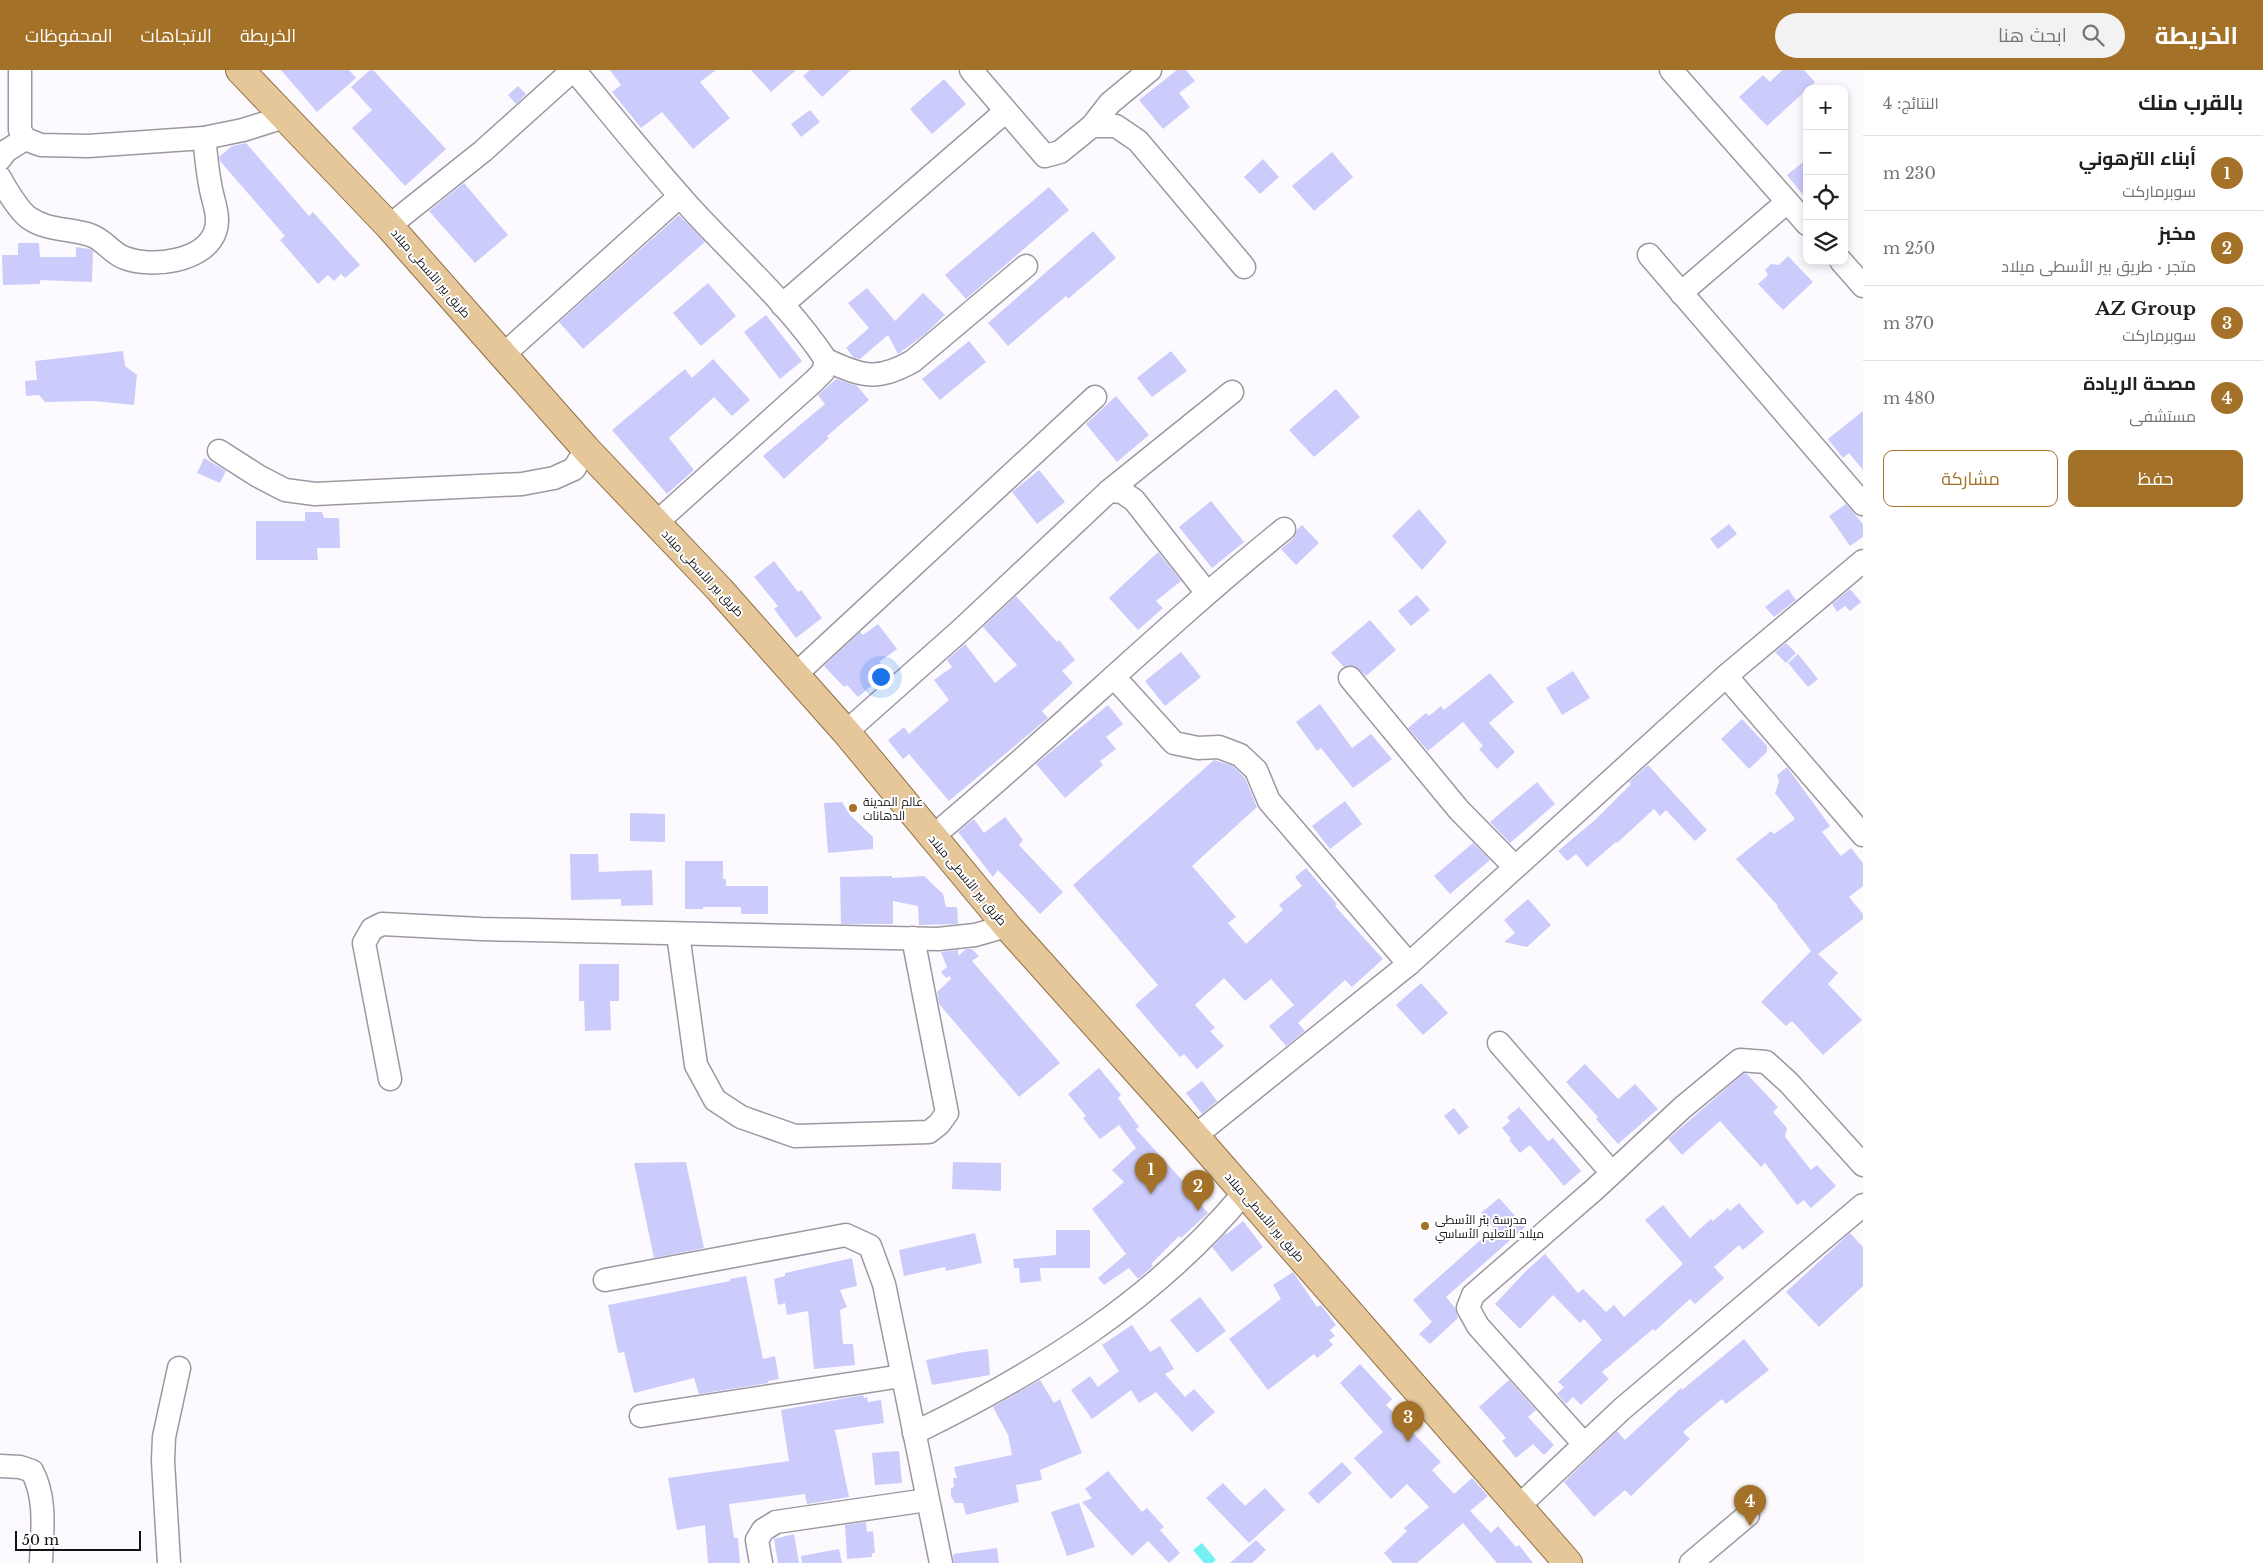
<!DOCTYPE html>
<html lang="ar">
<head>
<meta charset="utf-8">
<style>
	:root { --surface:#fff; --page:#f2f2f2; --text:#202124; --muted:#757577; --line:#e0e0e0; --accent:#a37127 }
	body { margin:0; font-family:"Libre Baskerville",Cairo,serif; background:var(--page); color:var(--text); direction:rtl }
	.controls { position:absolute; right:15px; top:15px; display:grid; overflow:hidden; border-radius:10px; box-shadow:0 2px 8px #0003 }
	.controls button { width:45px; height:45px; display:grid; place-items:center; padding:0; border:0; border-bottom:1px solid var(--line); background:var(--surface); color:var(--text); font:25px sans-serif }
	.scale { position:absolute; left:15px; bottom:12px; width:126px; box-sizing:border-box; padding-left:5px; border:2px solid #131115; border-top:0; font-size:14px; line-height:18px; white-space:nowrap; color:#131115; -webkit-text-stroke:4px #fff; paint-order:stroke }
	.you { position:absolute; left:880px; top:606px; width:18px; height:18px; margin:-12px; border:4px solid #fff; border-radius:50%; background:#1a73e8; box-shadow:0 0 0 8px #1a73e833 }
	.badge { display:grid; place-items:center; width:32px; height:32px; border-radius:50%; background:var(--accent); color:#fff; font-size:16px; font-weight:700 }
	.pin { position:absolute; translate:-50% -41px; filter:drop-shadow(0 1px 2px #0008) }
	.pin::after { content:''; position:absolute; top:26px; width:18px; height:15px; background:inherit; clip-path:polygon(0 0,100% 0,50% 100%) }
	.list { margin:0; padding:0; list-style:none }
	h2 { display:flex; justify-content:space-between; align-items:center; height:65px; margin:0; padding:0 20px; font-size:21px }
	h2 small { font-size:16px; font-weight:400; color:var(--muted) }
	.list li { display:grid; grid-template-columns:32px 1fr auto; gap:15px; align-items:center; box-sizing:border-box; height:75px; padding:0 20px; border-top:1px solid var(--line) }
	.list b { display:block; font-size:19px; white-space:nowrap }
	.list p { margin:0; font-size:16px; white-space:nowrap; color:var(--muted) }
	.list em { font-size:16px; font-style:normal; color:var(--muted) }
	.actions { display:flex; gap:10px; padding:15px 20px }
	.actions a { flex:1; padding:11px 0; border:1px solid var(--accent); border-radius:10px; text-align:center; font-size:18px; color:var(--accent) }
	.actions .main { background:var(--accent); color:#fff }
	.icon { flex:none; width:28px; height:28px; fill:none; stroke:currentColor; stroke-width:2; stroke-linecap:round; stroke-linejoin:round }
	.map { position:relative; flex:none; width:1863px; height:1493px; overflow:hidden; direction:ltr }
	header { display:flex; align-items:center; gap:30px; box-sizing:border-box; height:70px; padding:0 25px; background:var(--accent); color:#fff }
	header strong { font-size:24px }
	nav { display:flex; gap:28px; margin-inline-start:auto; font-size:18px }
	.search { width:350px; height:45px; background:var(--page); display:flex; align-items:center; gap:12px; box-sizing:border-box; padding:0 18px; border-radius:28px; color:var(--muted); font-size:19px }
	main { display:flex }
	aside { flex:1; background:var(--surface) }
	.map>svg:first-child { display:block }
	.water { fill:#73f1f1 }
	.building { fill:#ccccfc }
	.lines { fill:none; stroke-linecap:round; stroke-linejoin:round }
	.minor-casing { stroke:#9d97a2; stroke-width:25 }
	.major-casing { stroke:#906f40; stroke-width:30 }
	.minor { stroke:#fff; stroke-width:22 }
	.major { stroke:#e5c79a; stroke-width:28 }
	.poi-dot { fill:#a37127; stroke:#fff; stroke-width:2 }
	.labels { text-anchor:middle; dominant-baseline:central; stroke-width:4; stroke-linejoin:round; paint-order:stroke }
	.street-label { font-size:12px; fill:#131115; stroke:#fff }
	.poi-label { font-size:12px; fill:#131115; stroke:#fff; text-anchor:start }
</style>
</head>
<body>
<header>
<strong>الخريطة</strong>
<div class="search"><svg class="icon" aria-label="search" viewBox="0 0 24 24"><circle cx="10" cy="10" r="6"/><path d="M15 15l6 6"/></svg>ابحث هنا</div>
<nav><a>الخريطة</a><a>الاتجاهات</a><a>المحفوظات</a></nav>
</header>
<main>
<aside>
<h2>بالقرب منك<small>النتائج: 4</small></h2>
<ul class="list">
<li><span class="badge">1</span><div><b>أبناء الترهوني</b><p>سوبرماركت</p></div><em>230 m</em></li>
<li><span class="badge">2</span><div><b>مخبز</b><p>متجر · طريق بير الأسطى ميلاد</p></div><em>250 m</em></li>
<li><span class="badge">3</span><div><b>AZ Group</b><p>سوبرماركت</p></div><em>370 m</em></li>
<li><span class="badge">4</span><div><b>مصحة الريادة</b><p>مستشفى</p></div><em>480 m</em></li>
</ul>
<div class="actions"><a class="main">حفظ</a><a>مشاركة</a></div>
</aside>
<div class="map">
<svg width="1863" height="1493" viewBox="0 0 1863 1493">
	<rect width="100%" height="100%" fill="#fdfaff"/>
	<path class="water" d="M1202,1473L1216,1490L1212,1493H1204L1193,1480Z"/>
	<g class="building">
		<path d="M281,0H349L356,8L317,42Z"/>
		<path d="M370,0H373L446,79L405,116L352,58L372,40L351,17Z"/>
		<path d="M610,0H716L700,12L730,48L693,79L662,42L641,58L612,22L621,15Z"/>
		<path d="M751,0H796L771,22Z"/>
		<path d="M810,0H851L822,27L803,6Z"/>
		<path d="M1177,0H1186L1195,11L1179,23L1190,37L1163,59L1139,30Z"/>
		<path d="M1782,0H1804L1815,12L1767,56L1739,27L1763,5L1770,12Z"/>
		<path d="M944,9L966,34L932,64L910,39Z"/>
		<path d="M518,16L526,24L516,34L508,25Z"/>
		<path d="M810,40L820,52L801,67L791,54Z"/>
		<path d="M246,73L309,146L313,142L360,195L345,208L341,204L334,211L328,205L318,214L280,170L285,166L220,91L219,87L232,76Z"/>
		<path d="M1332,82L1353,107L1314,141L1292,116Z"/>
		<path d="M1263,89L1279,107L1260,124L1244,107Z"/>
		<path d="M1807,89V130L1787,105Z"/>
		<path d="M464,113L508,165L475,193L429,141Z"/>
		<path d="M1049,117L1069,140L966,229L945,205Z"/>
		<path d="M679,145L705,172L583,279L559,252Z"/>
		<path d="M1093,161L1116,188L1068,229L1066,226L1008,276L988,253Z"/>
		<path d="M18,173H39L40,187H76V177L89,179L93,181L92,212L40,210V214L3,215L2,185H18Z"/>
		<path d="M1788,186L1813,212L1783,240L1758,214L1768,205L1765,200L1771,194L1779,195Z"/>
		<path d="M708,213L736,246L701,276L673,243Z"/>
		<path d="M867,218L895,251L923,223L945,245L925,264L898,284L888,265L860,289L854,288L846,278L869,258L848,233Z"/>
		<path d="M766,245L802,291L780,309L744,262Z"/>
		<path d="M969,271L986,292L940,330L922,309Z"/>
		<path d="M123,281L125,296L137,305L134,335L93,331L45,332L39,325L26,326L25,311L37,310L35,291Z"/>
		<path d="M1171,281L1187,301L1152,327L1137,308Z"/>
		<path d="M713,289L750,330L732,346L714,327L669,368L694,400L667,424L612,360L685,299L692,308Z"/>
		<path d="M836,309L857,316L869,330L827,366L829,368L784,409L763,386L825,334L818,325Z"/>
		<path d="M1336,319L1360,347L1314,387L1289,360Z"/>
		<path d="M1116,326L1149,365L1117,392L1086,354Z"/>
		<path d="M1863,341V400L1849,383L1843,388L1828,369Z"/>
		<path d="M204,388L226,401L220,413L197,403Z"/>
		<path d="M1039,400L1065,432L1037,454L1012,422Z"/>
		<path d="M1211,431L1244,472L1212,498L1179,457Z"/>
		<path d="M1846,434L1863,454V467L1850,476L1829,446Z"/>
		<path d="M1419,439L1447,472L1422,500L1392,466Z"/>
		<path d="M305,442H322L324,448H339L340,478H317L318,490H256V451H305Z"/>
		<path d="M1729,454L1737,464L1718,479L1710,469Z"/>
		<path d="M1302,455L1319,473L1296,495L1281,479L1293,469L1297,460Z"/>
		<path d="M1158,482L1181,511L1156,531L1163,538L1138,560L1109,528Z"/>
		<path d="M774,491L798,522L801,520L822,548L796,568L774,539L778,536L754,507Z"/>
		<path d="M1788,519L1796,530L1774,547L1765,537Z"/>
		<path d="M1850,519L1861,532L1850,541L1845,536L1837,542L1832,534Z"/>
		<path d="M1417,525L1430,540L1411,556L1398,541Z"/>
		<path d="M1016,526L1057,572L1059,570L1075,590L1062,601L1073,613L1042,641L1048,648L949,731L909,684L903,689L888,670L904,657L909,664L949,630L934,610L952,597L947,590L965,574L995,613L1017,595L983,557Z"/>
		<path d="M1370,550L1396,580L1366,606L1355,596L1344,597L1331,583Z"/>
		<path d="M878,554L897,579L879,592L885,598L870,612L872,615L858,627L847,615L844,617L824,596L860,562L863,565Z"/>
		<path d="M1786,573L1796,583L1786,593L1775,582Z"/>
		<path d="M1181,582L1201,607L1165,636L1145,611Z"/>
		<path d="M1798,584L1818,609L1808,617L1788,593Z"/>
		<path d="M1573,601L1590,628L1562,645L1546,618Z"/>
		<path d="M1490,603L1514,632L1489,653L1515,682L1497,699L1479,679L1483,676L1463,652L1428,681L1408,658L1426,643L1429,646L1441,636L1444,640Z"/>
		<path d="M1320,634L1352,678L1371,664L1392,689L1353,718L1321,678L1317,681L1296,652Z"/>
		<path d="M1108,635L1123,654L1106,667L1116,679L1100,691L1103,695L1065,728L1036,694Z"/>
		<path d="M1742,649L1767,676V682L1749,699L1721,669Z"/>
		<path d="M1214,690L1233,696L1245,708L1257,737L1192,796L1236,847L1228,853L1246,874L1283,840L1279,835L1302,816L1295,807L1306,798L1337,834L1335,836L1383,889L1352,917L1345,910L1298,953L1305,961L1286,976L1269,956L1294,935L1271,909L1245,931L1224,908L1195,935L1215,958L1210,961L1224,976L1197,999L1184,984L1180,987L1135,935L1158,915L1073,815Z"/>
		<path d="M1648,695L1707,760L1695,771L1666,740L1660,746L1654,739L1617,773L1616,772L1587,797L1576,784L1567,791L1558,781L1595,750L1631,714L1629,712Z"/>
		<path d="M1787,697L1830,756L1822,762L1841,786L1851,778L1863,793V816L1849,827L1863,844V849L1818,884L1838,903L1828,914L1862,950L1823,985L1792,951L1786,956L1761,932L1811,881L1777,837L1778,836L1736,789L1771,761L1774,764L1795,749L1775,723L1779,712L1777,705Z"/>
		<path d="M1537,712L1555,734L1510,773L1490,752Z"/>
		<path d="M1345,731L1362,754L1330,779L1312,756Z"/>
		<path d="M842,732L850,745L873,767V779L828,783L824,733Z"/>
		<path d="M630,743L665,744V772L630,771Z"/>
		<path d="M1005,747L1023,770L1019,775L1063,822L1040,844L998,800L993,807L958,762L974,749L984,763Z"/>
		<path d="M1473,773L1490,790L1450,824L1434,806Z"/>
		<path d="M570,784H598L599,802L652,800L653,835L621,836V829L571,830Z"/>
		<path d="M685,791H723V809H726V816H768V844H741V837H703V839H685Z"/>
		<path d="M892,806V808L924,806L943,824L946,837H957L958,854L919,855L918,836L893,831V854H841L840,807Z"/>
		<path d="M1528,829L1551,855L1527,877L1504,872L1515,863L1504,850Z"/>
		<path d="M966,879H972L979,886L972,891L1060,993L1019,1027L939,934L937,922L951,909L950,906L946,908L941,902L947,897L941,882L958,880V886Z"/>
		<path d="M579,894H619V931H610L611,960L585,961L584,931H579Z"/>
		<path d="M1421,913L1448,943L1423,965L1396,935Z"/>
		<path d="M1585,994L1618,1029L1635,1014L1658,1039L1618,1074L1596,1049L1598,1047L1566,1012Z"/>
		<path d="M1099,998L1121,1025L1118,1028L1139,1057L1136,1059L1190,1119L1188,1121L1208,1143L1181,1168L1179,1166L1151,1194L1153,1196L1138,1209L1129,1198L1104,1215L1098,1208L1126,1184L1092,1139L1124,1112L1112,1100L1136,1078L1119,1055L1100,1069L1083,1048L1086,1046L1068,1024Z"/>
		<path d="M1744,1003L1747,1004L1778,1037L1773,1042L1787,1058L1785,1067L1811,1100L1817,1095L1836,1116L1811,1138L1804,1130L1797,1135L1765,1093L1761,1097L1720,1051L1682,1085L1668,1069Z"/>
		<path d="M1202,1011L1217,1031L1202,1044L1186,1023Z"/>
		<path d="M1519,1037L1548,1071L1553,1068L1581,1101L1564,1116L1530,1075L1520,1083L1509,1070L1511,1069L1502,1058L1510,1051L1507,1047Z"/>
		<path d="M1454,1038L1469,1057L1459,1065L1444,1046Z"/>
		<path d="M686,1092L704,1178L654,1188L634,1093Z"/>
		<path d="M953,1092L1001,1093V1121L952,1119Z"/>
		<path d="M1499,1128L1525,1157L1446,1227L1455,1238L1458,1248L1430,1274L1419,1264L1432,1252L1413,1230L1494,1158L1481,1143Z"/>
		<path d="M1739,1133L1764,1162L1743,1180L1739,1175L1714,1197L1724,1208L1695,1234L1690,1229L1655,1261L1653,1259L1602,1302L1609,1309L1581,1335L1573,1327L1566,1334L1557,1324L1564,1317L1558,1312L1602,1270L1584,1249L1580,1253L1553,1225L1520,1259L1495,1234L1526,1201L1545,1184L1578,1223L1583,1219L1606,1242L1614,1235L1624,1247L1683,1194L1645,1150L1663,1135L1690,1168L1711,1149L1713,1151L1728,1138L1730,1141Z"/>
		<path d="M1243,1151L1263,1177L1232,1202L1212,1177L1226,1163L1227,1164Z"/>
		<path d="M1056,1160H1090V1198H1040L1041,1211L1020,1213L1019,1198H1014L1013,1189L1056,1185Z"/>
		<path d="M975,1163L982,1193L946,1201L945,1197L904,1206L899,1180Z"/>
		<path d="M1850,1163L1863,1177V1216L1819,1257L1786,1222Z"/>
		<path d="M852,1188L857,1216L840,1220L847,1237L840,1240L843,1274H853L855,1295L814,1299L808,1241L787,1245L785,1233L778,1235L774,1209L785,1206V1203Z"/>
		<path d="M1293,1202L1317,1237L1321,1235L1336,1255L1330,1260L1335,1266L1329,1270L1333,1275L1317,1288L1314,1284L1268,1320L1229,1269L1281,1229L1273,1215Z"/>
		<path d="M746,1206L763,1289L775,1286L779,1309L768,1311V1313L699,1324L694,1308L634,1323L624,1282L618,1283L608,1235L730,1211V1209Z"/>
		<path d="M1200,1227L1226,1261L1197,1283L1170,1250Z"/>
		<path d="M1132,1255L1150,1282L1160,1276L1174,1299L1165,1304L1185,1327L1194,1319L1215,1342L1192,1362L1156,1322L1139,1333L1131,1320L1092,1349L1071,1320L1090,1306L1098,1317L1119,1301L1102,1275Z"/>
		<path d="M1744,1269L1769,1300L1726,1334L1722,1329L1683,1362L1690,1369L1631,1426L1625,1420L1594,1447L1564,1412L1617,1361L1625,1370L1681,1318L1682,1320Z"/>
		<path d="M988,1279L990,1305L932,1315L926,1290L964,1282Z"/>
		<path d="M1360,1294L1392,1329L1386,1335L1441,1392L1432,1400L1454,1424L1472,1408L1488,1426L1470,1441L1491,1463L1498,1456L1516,1477L1519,1475L1533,1493H1497L1463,1453L1417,1493H1393L1384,1483L1407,1461L1404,1458L1429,1437L1407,1414L1391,1429L1354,1388L1383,1362L1340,1313Z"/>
		<path d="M1040,1310L1054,1333L1060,1329L1082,1383L1040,1400L1042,1410L1016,1415L1019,1432L966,1445L963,1433H955L951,1426V1418L954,1417L953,1408H957L954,1397L1012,1385L1008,1365L993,1337Z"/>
		<path d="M1509,1310L1536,1340L1528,1347L1554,1375L1544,1385L1533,1374L1516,1388L1502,1371L1506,1368L1479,1337Z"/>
		<path d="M863,1325L864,1328L867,1327L868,1332L881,1330L884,1353L835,1360L849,1427L807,1434L805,1424L729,1434L734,1468H738L740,1493H708L705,1455L677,1460L668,1408L789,1391L781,1340Z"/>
		<path d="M899,1381L902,1413L875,1415L872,1383Z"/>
		<path d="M1342,1392L1352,1403L1318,1434L1308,1423Z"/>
		<path d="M1108,1401L1142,1442L1147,1438L1164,1457L1160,1460L1180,1483L1169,1493L1148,1471L1132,1486L1082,1432L1092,1428L1085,1419Z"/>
		<path d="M1223,1413L1245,1436L1265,1418L1285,1440L1249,1473L1206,1428Z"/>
		<path d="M1079,1433L1095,1477L1067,1486L1051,1442Z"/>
		<path d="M866,1452L867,1462L873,1461L875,1483H872V1487L847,1489L845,1455Z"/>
		<path d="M794,1464L799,1493H778L774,1469Z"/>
		<path d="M1256,1470L1266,1480L1252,1493H1230Z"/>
		<path d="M997,1478L999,1493H954L953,1484Z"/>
		<path d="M839,1479L842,1493H802L801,1486Z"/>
	</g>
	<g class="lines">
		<g class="minor-casing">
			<g id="minor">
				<path d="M20,0V60L25,69L41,75L88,76L204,68L243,60L284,47"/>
				<path d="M574,0C615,49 654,98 697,145C741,192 791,237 826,290L823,302L814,311L656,453"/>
				<path d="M971,0L1045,86L1060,82L1092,56H1116L1138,71L1244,197"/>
				<path d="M1671,0L1807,154"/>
				<path d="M1092,56L1110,33L1150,0"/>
				<path d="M0,89L6,81L25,69"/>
				<path d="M0,108C5,118 20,142 29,148C48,161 69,158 90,165C104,169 112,184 125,188C151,198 204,192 215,162C221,147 212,129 210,114C207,99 206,83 204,68"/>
				<path d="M389,156L483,81L573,0"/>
				<path d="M1649,185L1863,434"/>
				<path d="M1841,191L1863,216"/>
				<path d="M1681,223L1787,132"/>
				<path d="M782,235L1006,41"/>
				<path d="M503,285L680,126"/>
				<path d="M826,290C862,306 877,312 913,291L1026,196"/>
				<path d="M219,381L258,406L285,420L315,424L522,414L554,408L574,399L586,379"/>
				<path d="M1109,421L1122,422L1134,430L1207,523"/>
				<path d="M795,605L1095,327"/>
				<path d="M1726,606L1863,765"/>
				<path d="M1114,607L1174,673L1198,678L1219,677L1240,685L1256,700L1269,731L1409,894"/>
				<path d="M1350,608L1459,740L1515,797"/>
				<path d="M846,662L962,559L1109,421L1232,322"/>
				<path d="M932,767C1052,667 1163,557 1284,459"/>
				<path d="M678,864L696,995L715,1030L741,1047L795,1066L929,1062L939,1054L947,1043L913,868"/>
				<path d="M1499,973L1612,1103"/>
				<path d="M390,1009L364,873L372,859L382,854L481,859L938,869L975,865L1007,856"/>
				<path d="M1195,1066L1409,894L1726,606L1863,491"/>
				<path d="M605,1210L846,1165L870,1176L884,1214L941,1493"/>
				<path d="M641,1346L902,1306"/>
				<path d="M914,1363C1038,1303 1155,1230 1244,1123"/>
				<path d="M1584,1374L1478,1256L1468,1238L1473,1225L1595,1119L1682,1038L1740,990L1766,992L1789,1013L1863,1095"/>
				<path d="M0,1396L20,1397L32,1401C47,1429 42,1462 41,1493"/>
				<path d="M1519,1436L1622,1339L1863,1135"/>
				<path d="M169,1493L163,1391L164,1367L179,1298"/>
				<path d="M761,1493L757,1470L763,1460L776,1452L927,1430"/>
				<path d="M1691,1493L1748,1445"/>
			</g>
		</g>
		<g class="major-casing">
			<path id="major" d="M240,0L389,156L586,379L720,520L846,662L1007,856L1195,1066L1568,1493"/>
		</g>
		<use href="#minor" class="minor"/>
		<use href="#major" class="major"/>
	</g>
	<g class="poi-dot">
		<circle cx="853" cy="738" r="5"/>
		<circle cx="1425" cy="1156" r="5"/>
	</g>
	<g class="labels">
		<g class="street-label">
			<text transform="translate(431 203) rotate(49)">طريق بير الأسطى ميلاد</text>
			<text transform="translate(703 503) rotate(47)">طريق بير الأسطى ميلاد</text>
			<text transform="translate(968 810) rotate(50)">طريق بير الأسطى ميلاد</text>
			<text transform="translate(1265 1147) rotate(49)">طريق بير الأسطى ميلاد</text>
		</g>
		<g class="poi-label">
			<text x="863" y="731">عالم المدينة<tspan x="863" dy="14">الدهانات</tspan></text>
			<text x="1435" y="1149">مدرسة بئر الأسطى<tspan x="1435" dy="14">ميلاد للتعليم الأساسي</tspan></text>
		</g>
	</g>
</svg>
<div class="controls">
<button>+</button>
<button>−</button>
<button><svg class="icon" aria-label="locate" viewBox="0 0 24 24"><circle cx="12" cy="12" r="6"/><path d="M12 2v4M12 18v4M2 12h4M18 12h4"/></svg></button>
<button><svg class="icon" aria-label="layers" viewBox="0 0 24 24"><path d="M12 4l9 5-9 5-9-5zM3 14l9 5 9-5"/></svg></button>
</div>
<div class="scale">50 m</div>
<div class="you"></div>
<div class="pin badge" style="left:1151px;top:1124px">1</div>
<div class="pin badge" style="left:1198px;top:1141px">2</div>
<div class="pin badge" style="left:1408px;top:1372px">3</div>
<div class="pin badge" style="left:1750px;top:1456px">4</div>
</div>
</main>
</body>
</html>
